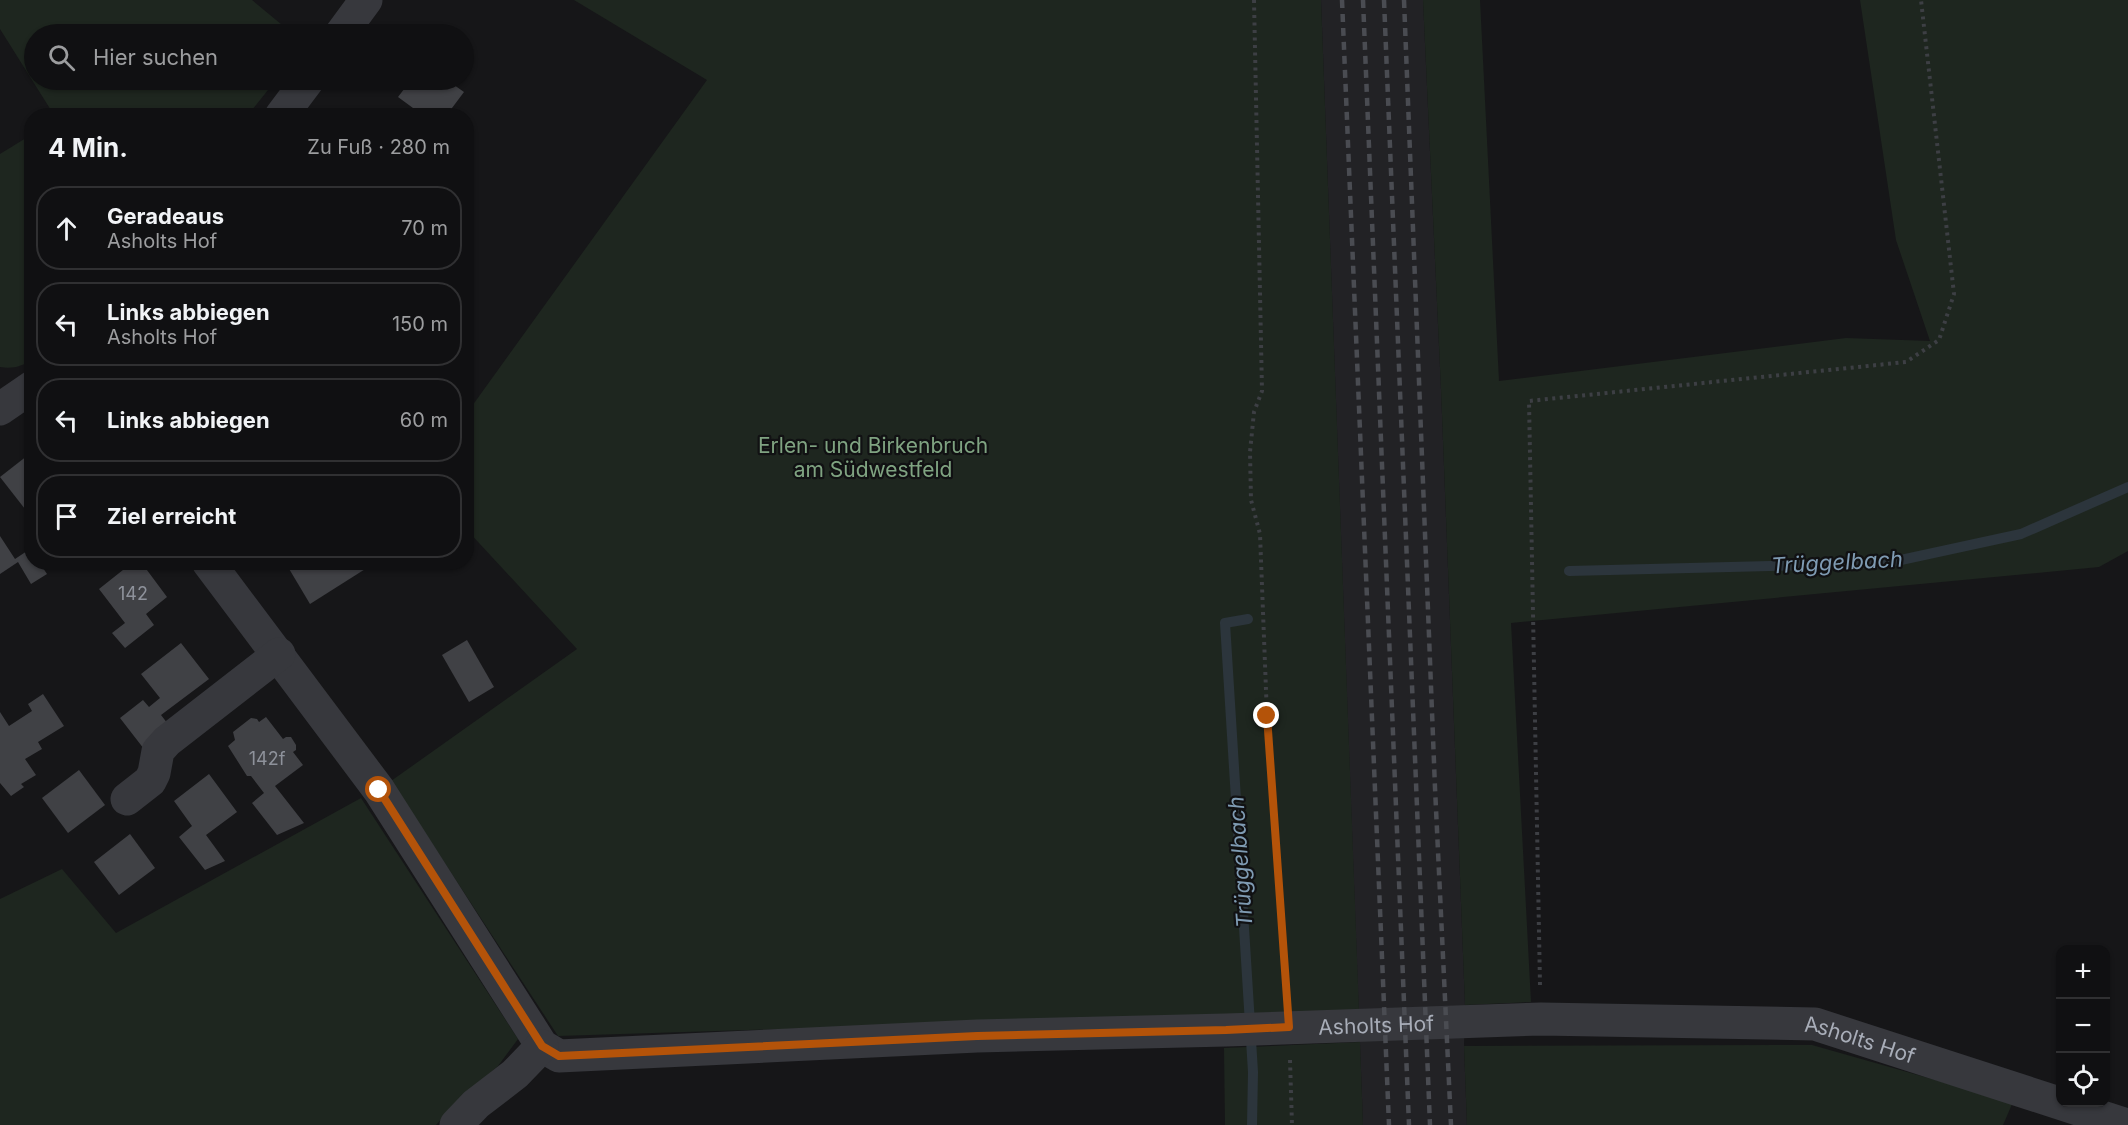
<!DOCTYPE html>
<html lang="de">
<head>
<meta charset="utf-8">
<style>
	:root { --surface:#101012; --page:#1e1e20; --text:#f1f3f6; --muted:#9c9d9f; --line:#303032 }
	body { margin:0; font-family:Inter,sans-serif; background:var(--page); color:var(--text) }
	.controls { position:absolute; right:18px; bottom:18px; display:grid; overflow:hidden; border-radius:12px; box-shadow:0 2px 4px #0004 }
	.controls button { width:54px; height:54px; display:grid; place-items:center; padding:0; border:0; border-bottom:2px solid var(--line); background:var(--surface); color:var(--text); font:30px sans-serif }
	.stop { position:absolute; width:18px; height:18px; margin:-14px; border:4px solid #b45309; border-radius:50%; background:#fff }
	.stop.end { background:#b45309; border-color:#fff; box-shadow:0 2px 6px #0008 }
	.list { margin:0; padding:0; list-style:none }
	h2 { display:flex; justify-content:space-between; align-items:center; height:78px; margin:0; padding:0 24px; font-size:26px }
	h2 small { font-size:20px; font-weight:400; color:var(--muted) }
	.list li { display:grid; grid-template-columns:39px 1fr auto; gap:18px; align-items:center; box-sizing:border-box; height:84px; margin:0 12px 12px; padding:0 12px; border:2px solid var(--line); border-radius:24px }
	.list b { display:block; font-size:22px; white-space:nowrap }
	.list p { margin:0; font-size:20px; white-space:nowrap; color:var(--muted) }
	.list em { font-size:20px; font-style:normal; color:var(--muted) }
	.icon { flex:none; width:33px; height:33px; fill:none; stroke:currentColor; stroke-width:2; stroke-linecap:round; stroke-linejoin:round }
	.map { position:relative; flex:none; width:2128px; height:1125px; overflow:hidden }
	.search { position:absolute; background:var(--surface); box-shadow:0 2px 4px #0004; left:24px; top:24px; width:450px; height:66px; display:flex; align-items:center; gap:15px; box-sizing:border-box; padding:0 21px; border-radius:33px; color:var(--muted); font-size:22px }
	.panel { position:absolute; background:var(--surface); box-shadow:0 2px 4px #0004; left:24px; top:108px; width:450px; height:462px; border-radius:24px }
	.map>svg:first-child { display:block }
	.built { fill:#222225 }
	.green { fill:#1e261f }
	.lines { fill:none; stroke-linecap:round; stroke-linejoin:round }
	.stream { stroke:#2c353c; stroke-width:10 }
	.building { fill:#404145 }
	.path { stroke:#3d3f44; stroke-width:4; stroke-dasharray:3 4.5; stroke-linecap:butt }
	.minor { stroke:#37383d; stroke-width:33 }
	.rail { stroke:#4a4c52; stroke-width:4.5; stroke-dasharray:8 6; stroke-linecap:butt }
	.route { stroke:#b45309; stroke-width:8 }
	.labels { text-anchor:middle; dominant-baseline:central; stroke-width:4.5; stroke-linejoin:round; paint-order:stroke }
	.number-label { font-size:18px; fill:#8e929b }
	.park-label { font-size:21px; fill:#7fa381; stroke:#111113 }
	.street-label { font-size:21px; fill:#a8adb8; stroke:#111113 }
	.water-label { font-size:22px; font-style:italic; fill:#7f9bb3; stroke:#111113 }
</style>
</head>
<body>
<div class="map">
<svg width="2128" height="1125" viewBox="0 0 2128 1125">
	<rect width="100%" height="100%" fill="#161618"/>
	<path class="built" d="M1321,0H1423L1441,389L1465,1005L1464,1046L1467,1125H1363Z"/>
	<g class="green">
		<path d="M0,0H252L293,34H34V80H276L248,115H54L0,29Z"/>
		<path d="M574,0H1321L1359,1011L558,1036L391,781L577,649L467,530V413L707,80Z"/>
		<path d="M1423,0H1480L1499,381L1846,338L1930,341L1896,240L1860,0H2128V551L2099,567L1511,623L1531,1002L1465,1005L1441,389Z"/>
		<path d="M31,135V360C21,367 12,369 0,367V154Z"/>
		<path d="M361,798L518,1039L498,1066L465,1094L436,1125H0V899L62,869L116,933Z"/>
		<path d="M1360,1042L1363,1125H1225L1224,1048Z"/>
		<path d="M1812,1045L2013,1102L2003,1125H1467L1464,1046Z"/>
	</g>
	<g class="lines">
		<g class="stream">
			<path d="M1569,571L1887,563L2021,534L2128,487"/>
			<path d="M1248,619L1225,623L1253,1072L1252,1125"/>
		</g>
	</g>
	<g class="building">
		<path d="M411,80H447L464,92L446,116H408L413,108L398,97Z"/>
		<path d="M32,452V518L0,477Z"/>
		<path d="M0,536L15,559L30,549L32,562H39L47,574L31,584L18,562L0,574Z"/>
		<path d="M133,562H141L167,597L146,614L154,625L125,648L112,633L125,623L99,589Z"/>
		<path d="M285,562H368L370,566L310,604Z"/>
		<path d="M467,640L494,687L469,702L442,655Z"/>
		<path d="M181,643L209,679L161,715L171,728L144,749L120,718L143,700L149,707L160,698L141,674Z"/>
		<path d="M43,694L64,726L38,742L42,749L25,759L36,775L21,784L24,787L11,796L0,783V712L9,726L32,711L28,704Z"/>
		<path d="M266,717L283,739L286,737H291L296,745V750L293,752L303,765L275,786L304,823L277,835L252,803L264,793L251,776H247L228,746L235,740L233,732L251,718L257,719L259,722Z"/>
		<path d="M79,770L105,805L68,833L42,798Z"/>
		<path d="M209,774L237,812L206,835L225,861L205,870L179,837L192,826L174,801Z"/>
		<path d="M130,834L155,868L119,895L94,862Z"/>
	</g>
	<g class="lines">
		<g class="path">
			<path d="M1254,0L1262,391L1254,412L1250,452L1251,500L1260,534L1267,716L1287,995"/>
			<path d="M1540,985L1529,401L1906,362L1939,340L1954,294L1921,0"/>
			<path d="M1290,1060L1292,1125"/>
		</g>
		<g class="minor">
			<path d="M341,34L366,0"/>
			<path d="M281,116L308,80"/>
			<path d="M0,409L32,387"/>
			<path id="s1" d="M208,562L379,790L542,1046L559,1056L977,1036L1226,1030L1541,1019L1815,1024L2127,1125"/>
			<path d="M127,799L150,781L154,773L158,751L167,741L279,654"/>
			<path d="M456,1125L476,1104L515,1074L542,1046"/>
		</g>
		<g class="rail">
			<path d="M1342,0L1389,1125"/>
			<path d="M1363,0L1409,1125"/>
			<path d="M1384,0L1430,1125"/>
			<path d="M1404,0L1435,788L1451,1125"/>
		</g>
	</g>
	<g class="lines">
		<path class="route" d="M379,790L542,1046L559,1056L977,1036L1226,1030L1289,1027L1267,716"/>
	</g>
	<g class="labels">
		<g class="number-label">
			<text x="133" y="593">142</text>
			<text x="267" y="758">142f</text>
		</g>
		<g class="park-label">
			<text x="873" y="445">Erlen- und Birkenbruch<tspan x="873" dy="24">am Südwestfeld</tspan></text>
		</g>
		<g class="street-label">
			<text stroke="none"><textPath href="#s1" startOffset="1426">Asholts Hof</textPath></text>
			<text stroke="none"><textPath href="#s1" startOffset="1912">Asholts Hof</textPath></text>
		</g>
		<g class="water-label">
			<text transform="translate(1837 562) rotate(-3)">Trüggelbach</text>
			<text transform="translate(1240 862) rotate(-94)">Trüggelbach</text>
		</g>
	</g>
</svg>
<div class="controls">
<button>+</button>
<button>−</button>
<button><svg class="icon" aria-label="locate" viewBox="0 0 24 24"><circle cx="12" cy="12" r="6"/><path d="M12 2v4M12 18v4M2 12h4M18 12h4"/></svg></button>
</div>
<div class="stop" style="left:379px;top:790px"></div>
<div class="stop end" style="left:1267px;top:716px"></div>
<div class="search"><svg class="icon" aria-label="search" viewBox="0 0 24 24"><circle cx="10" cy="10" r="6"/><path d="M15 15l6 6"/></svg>Hier suchen</div>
<section class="panel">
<h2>4 Min.<small>Zu Fuß · 280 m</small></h2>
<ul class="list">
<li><svg class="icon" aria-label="ahead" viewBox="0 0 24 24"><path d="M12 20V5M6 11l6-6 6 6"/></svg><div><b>Geradeaus</b><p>Asholts Hof</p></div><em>70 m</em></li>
<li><svg class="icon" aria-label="left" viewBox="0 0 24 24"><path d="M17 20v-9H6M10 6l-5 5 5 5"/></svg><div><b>Links abbiegen</b><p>Asholts Hof</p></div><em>150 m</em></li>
<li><svg class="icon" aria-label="left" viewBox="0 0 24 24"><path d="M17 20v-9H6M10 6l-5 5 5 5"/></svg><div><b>Links abbiegen</b></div><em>60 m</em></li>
<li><svg class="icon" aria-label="arrive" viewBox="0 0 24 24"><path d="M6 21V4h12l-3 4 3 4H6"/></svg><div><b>Ziel erreicht</b></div></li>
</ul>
</section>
</div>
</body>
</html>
